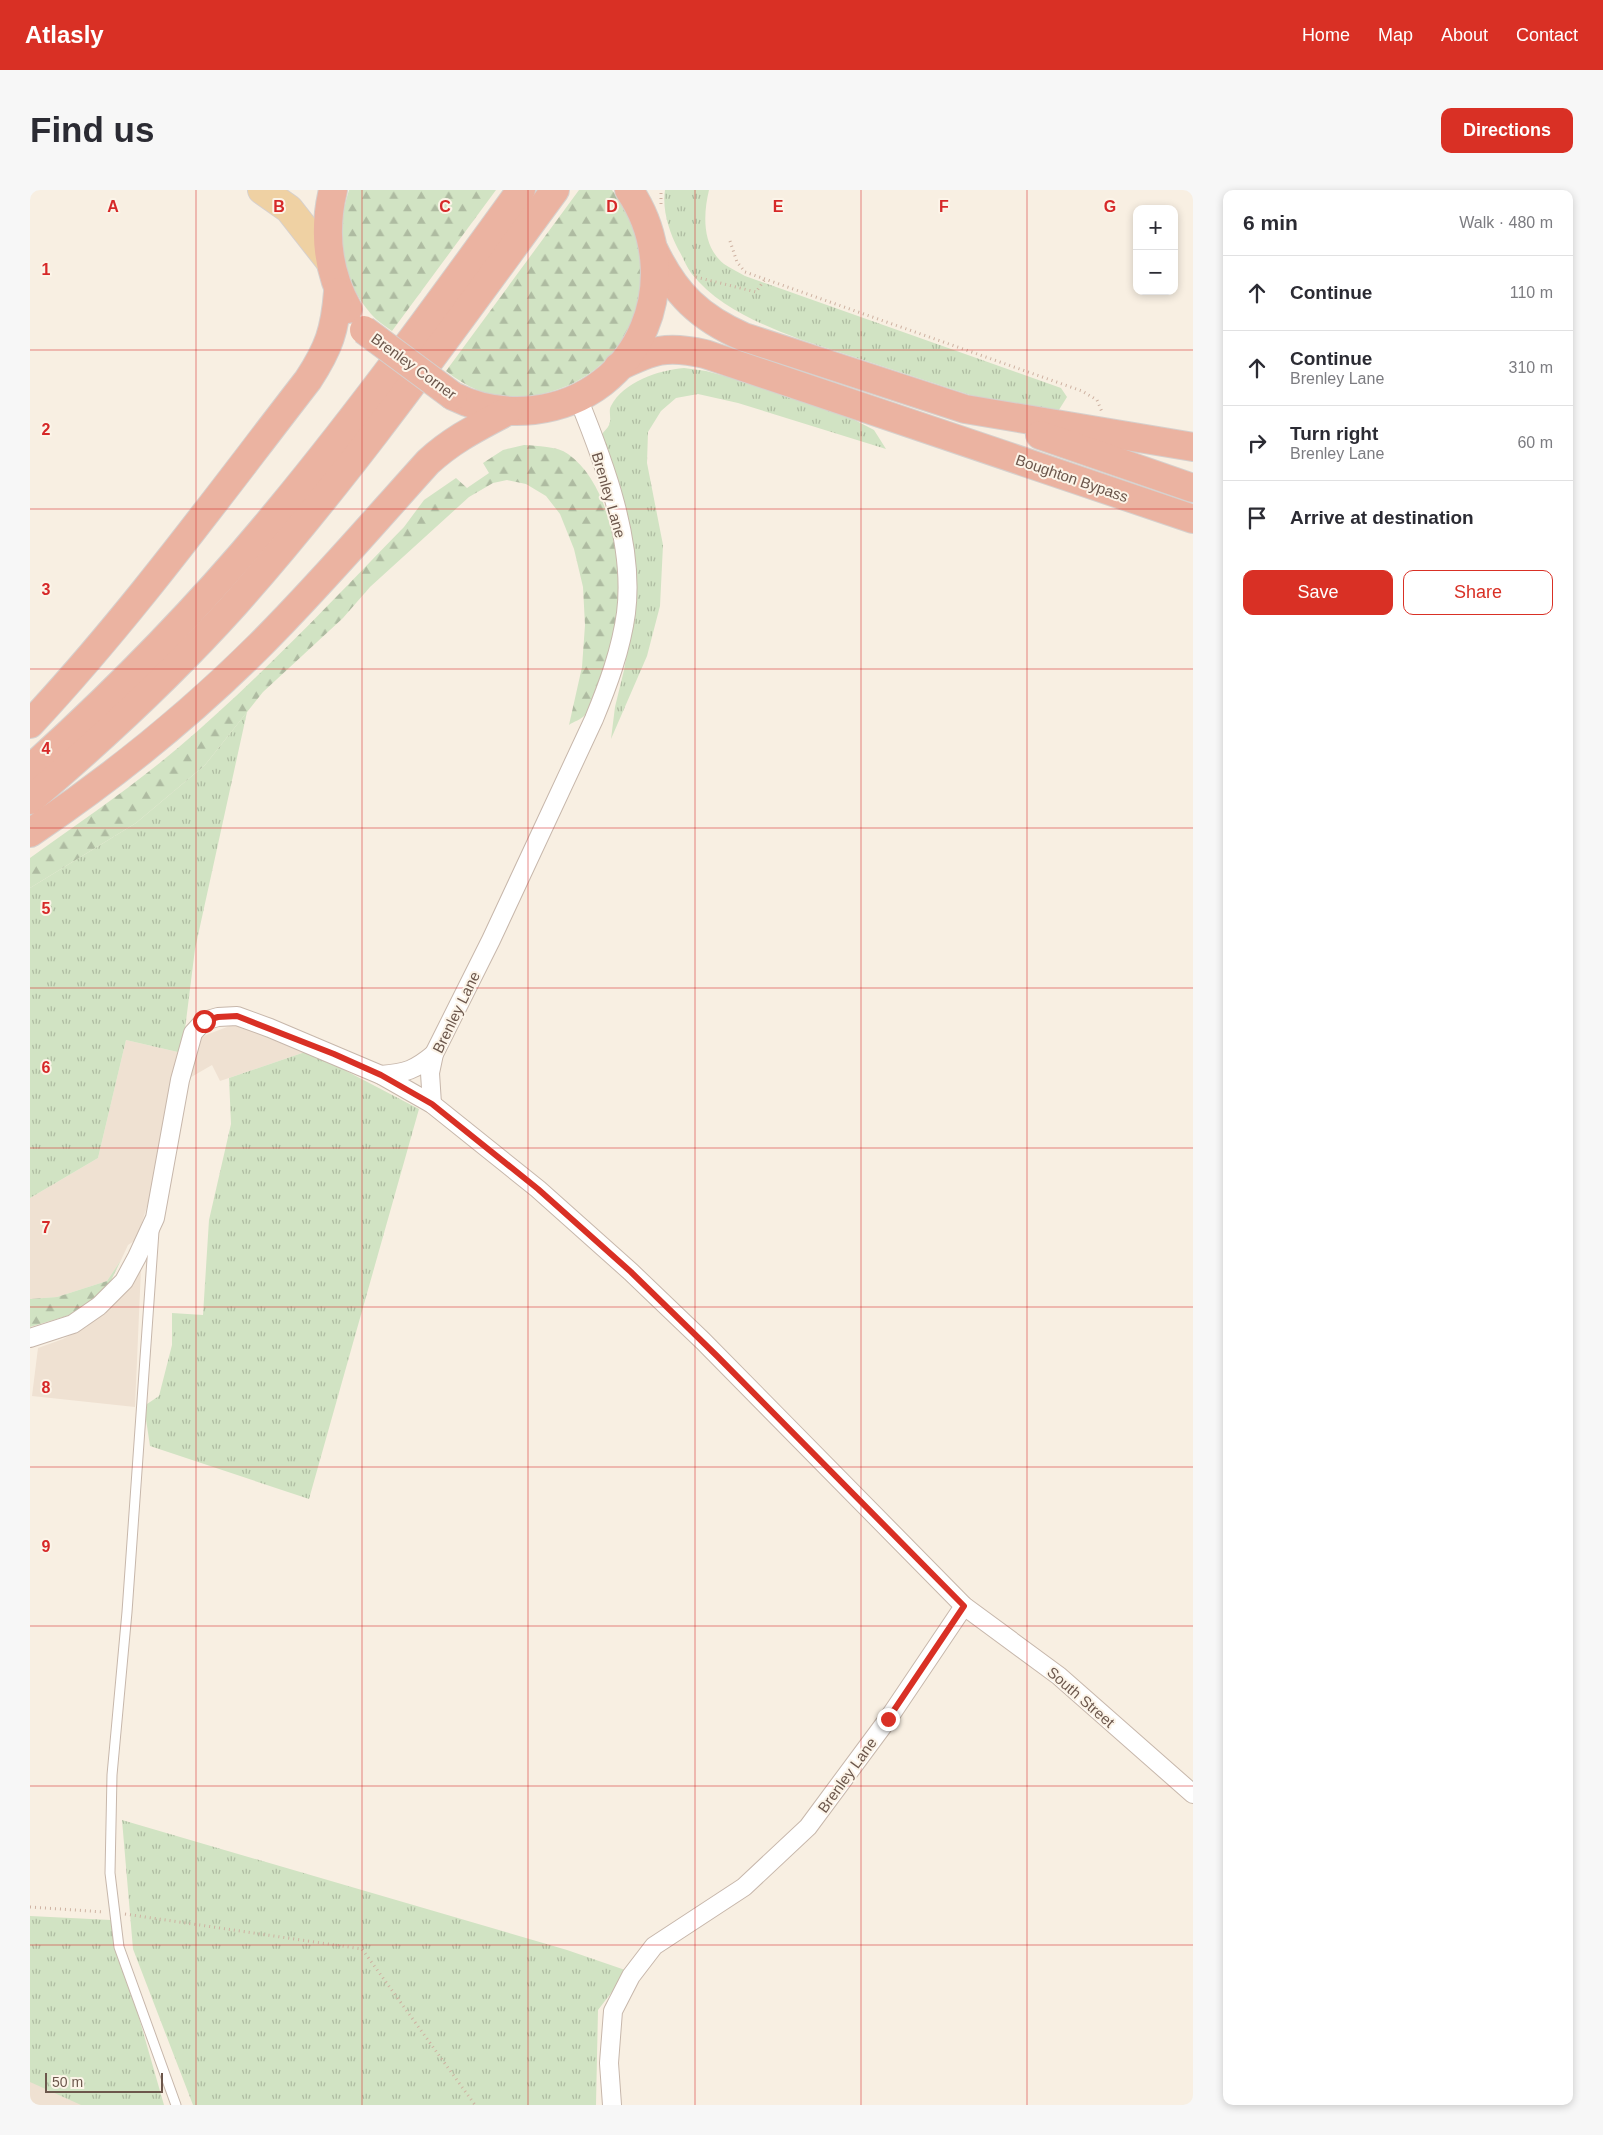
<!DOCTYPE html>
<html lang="en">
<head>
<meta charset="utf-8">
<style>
	:root { --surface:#fff; --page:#f7f7f7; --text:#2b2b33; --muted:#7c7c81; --line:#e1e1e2; --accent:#d93025 }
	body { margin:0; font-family:Helvetica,sans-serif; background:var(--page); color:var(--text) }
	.controls { position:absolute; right:15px; top:15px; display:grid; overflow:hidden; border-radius:10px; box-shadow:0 2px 8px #0003 }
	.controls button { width:45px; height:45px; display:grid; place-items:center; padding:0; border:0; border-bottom:1px solid var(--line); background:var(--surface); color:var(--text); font:25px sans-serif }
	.scale { position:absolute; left:15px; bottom:12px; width:118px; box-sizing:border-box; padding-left:5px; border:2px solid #6c574c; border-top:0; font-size:14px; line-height:18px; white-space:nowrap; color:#6c574c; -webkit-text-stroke:4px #fcf4e8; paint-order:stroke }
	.stop { position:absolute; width:15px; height:15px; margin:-11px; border:4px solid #d93025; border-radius:50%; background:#fff }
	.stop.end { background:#d93025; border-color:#fff; box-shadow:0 1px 5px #0008 }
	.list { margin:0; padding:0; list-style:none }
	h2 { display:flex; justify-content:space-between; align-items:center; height:65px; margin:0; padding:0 20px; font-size:21px }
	h2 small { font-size:16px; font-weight:400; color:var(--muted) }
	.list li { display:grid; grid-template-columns:32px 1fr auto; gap:15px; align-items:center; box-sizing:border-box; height:75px; padding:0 20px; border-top:1px solid var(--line) }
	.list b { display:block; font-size:19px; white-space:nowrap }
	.list p { margin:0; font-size:16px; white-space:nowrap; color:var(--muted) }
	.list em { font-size:16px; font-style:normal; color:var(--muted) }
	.actions { display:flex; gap:10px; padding:15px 20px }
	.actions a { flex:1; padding:11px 0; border:1px solid var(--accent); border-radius:10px; text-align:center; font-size:18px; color:var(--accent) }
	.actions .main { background:var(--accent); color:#fff }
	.icon { flex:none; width:28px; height:28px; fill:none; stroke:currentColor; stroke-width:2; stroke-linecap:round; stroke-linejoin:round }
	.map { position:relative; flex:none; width:1163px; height:1915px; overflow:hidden; border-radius:10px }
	header { display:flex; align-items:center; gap:30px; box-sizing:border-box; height:70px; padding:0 25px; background:var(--accent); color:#fff }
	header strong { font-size:24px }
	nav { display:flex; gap:28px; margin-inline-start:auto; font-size:18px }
	.intro { display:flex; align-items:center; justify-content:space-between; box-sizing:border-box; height:120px; padding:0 30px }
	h1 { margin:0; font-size:35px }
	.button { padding:12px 22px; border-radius:10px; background:var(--accent); color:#fff; font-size:18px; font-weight:700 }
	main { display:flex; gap:30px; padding:0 30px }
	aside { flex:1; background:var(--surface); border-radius:10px; box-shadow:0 2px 8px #0003 }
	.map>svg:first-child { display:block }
	.residential { fill:#efe1d2 }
	.grass { fill:url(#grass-tufts) }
	.forest { fill:url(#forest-firs) }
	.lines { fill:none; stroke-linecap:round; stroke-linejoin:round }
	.lane-casing { stroke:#c7b7ab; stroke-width:11 }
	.street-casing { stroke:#c7b7ab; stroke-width:20 }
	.primary-casing { stroke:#d6d0cd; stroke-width:30 }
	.highway-casing { stroke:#d6d0cd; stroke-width:30 }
	.path { stroke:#ceb2a2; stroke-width:3; stroke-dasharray:1 4; stroke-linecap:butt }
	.lane { stroke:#fff; stroke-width:9 }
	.street { stroke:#fff; stroke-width:18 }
	.primary { stroke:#efd1a3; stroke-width:28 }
	.highway { stroke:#ebb3a1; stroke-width:28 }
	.highway-bridge-casing { stroke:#d6d0cd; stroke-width:30; stroke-linecap:butt }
	.highway-bridge { stroke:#ebb3a1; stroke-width:28 }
	.route { stroke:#d93025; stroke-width:6 }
	.grid { fill:none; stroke:#d62828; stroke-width:1; stroke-opacity:0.55 }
	.labels { text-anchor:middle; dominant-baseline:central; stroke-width:4; stroke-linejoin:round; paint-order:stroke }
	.street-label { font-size:15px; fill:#6c574c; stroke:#fcf4e8 }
	.grid-label { font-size:16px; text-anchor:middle; font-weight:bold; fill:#d62828; stroke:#fcf4e8; stroke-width:4; stroke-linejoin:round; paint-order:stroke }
</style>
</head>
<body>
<header>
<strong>Atlasly</strong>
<nav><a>Home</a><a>Map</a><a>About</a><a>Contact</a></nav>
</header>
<div class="intro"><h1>Find us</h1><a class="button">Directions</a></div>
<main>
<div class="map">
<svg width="1163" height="1915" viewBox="0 0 1163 1915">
	<defs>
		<pattern id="grass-tufts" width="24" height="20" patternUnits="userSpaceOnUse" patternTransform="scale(1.25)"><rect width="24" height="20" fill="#d1e3c3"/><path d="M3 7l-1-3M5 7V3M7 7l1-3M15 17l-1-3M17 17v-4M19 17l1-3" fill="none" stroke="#aebba1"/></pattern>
		<pattern id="forest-firs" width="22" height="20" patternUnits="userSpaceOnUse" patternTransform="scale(1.25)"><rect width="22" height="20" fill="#d1e3c3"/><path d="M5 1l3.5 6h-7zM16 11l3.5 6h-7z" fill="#aebba1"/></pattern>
	</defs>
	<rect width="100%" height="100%" fill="#f8efe2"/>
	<g class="residential">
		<path d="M205,834L278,861L190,891L182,875L144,897L125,990L107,1049L98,1055L91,1070L77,1091L27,1107L0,1109V1008L68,968L96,850L152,863L176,845Z"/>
		<path d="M111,1078L105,1217L2,1206L8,1158L33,1149L56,1137L94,1099Z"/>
		<path d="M0,1891L55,1915H0Z"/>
	</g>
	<g class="grass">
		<path d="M635,0H679C673,25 672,56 694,74C700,78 708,82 715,86L1031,198L1037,207L1027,223L940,205L769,149C730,134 688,117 661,83C656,76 653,67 648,59C639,41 632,20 635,0Z"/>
		<path d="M654,178L676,181L706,189L819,227L844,240L856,259L708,213L668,204L646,208L631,221L618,242L617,273L633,355L630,416L617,466L581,549L585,517L594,480L604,424L603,363L595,316L572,244C574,241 578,238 579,235C582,229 578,221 581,216C593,192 629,180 654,178Z"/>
		<path d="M217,522L165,759L152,863L96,850L68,968L0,1008V698L106,633L175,575Z"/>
		<path d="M278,861L389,919L279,1309L120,1256L114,1216L129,1206L142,1155V1123L173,1125L179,1030L201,934L199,888Z"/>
		<path d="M92,1630L537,1760L598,1781L568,1820L566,1915H163L103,1759Z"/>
		<path d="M0,1726L81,1730L134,1915H51L0,1892Z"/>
	</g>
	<g class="forest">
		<path d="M319,0H466L362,141C355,136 347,131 341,124C311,90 305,42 319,0Z"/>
		<path d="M549,0H582C640,74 609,180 516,203C477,213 448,206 416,181Z"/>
		<path d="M494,255C507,256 527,256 538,264C583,296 593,380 586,430C583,453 576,476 567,497C564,505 561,518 555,525C552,529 543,532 539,535L552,477L555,435L553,397L544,359L530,324L516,306L496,294L477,290L463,293L439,307L340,397L313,428L233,502L175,575L106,633L0,698V668C50,632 102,597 149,557C229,489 301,412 374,337L394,310L426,288L437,298L459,283L453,273L473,260Z"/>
		<path d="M91,1070L75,1103L56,1120L0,1137V1109L27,1107L77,1091Z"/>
	</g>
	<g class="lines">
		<g class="lane-casing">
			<path id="lane" d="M124,1041L97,1422L82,1585L80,1683L89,1757L146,1915"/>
		</g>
		<g class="street-casing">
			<g id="street">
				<path d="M351,885C376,883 385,880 404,864"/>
				<path d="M402,914L400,883L404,864L461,750L564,529C578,495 591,460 596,423C605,353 574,272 548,208"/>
				<path d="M0,1148L43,1134L69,1116L94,1091L107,1067L125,1028L150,890L163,843L174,831L188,827L207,826L240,838L351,885L402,914L508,999L601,1082L673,1151L934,1416L1029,1486L1163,1604"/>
				<path d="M582,1915L579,1873L583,1821L601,1786L624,1756L714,1697L778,1637L858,1529L934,1416"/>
			</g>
		</g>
		<g class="primary-casing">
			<path id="primary" d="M232,0L259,19L299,70"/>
		</g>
		<g class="highway-casing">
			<g id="highway">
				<path d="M303,0C293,42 297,81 318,119"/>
				<path d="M624,60C645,104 670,128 714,147L935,219L1163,257"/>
				<path d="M588,177C623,160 636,155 675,164L1163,329"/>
				<path d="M423,206C449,219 476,223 504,220C612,207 658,87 599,0"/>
				<path d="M1010,245L1163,298"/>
				<path d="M0,534C101,426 188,306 278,190C299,158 305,140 308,102"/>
				<path d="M0,579C89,499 173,413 249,320C334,217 413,108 491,0"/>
				<path d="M0,610C72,549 142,484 205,414C321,283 422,140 525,0"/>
				<path d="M0,643C83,587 161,524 231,454C289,396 343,333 398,272C423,249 448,237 478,221"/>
			</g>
		</g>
		<g class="path">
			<path d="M631,14V0"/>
			<path d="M700,51L707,72L715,82L1052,201L1067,210L1072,222"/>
			<path d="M666,87L726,102L735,89"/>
			<path d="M0,1717L74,1722"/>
			<path d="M95,1724L332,1759L445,1915"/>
		</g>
		<use href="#lane" class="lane"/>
		<use href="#street" class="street"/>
		<use href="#primary" class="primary"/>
		<use href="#highway" class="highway"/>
		<g class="highway-bridge-casing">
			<path id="highway-bridge" d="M334,140L423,206"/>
		</g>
		<use href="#highway-bridge" class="highway-bridge"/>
	</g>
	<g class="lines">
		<path class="route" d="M174,831L188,827L207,826L304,864L351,885L402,914L508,999L601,1082L687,1166L934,1416L858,1529"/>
	</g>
	<path class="grid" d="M166,0V1915M332,0V1915M498,0V1915M665,0V1915M831,0V1915M997,0V1915M0,160H1163M0,319H1163M0,479H1163M0,638H1163M0,798H1163M0,958H1163M0,1117H1163M0,1277H1163M0,1436H1163M0,1596H1163M0,1755H1163"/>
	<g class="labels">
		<g class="street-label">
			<text transform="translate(384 176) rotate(36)">Brenley Corner</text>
			<text transform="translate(1042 288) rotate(19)">Boughton Bypass</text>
			<text transform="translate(579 305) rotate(74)">Brenley Lane</text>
			<text transform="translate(426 822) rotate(-64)">Brenley Lane</text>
			<text transform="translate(1051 1507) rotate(41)">South Street</text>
			<text transform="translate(817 1585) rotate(-54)">Brenley Lane</text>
		</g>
	</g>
	<g class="grid-label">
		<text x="83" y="22">A</text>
		<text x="249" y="22">B</text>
		<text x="415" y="22">C</text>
		<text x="582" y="22">D</text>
		<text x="748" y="22">E</text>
		<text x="914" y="22">F</text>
		<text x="1080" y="22">G</text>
		<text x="16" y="85">1</text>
		<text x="16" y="245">2</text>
		<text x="16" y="405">3</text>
		<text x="16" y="564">4</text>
		<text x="16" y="724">5</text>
		<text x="16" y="883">6</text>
		<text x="16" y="1043">7</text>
		<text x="16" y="1203">8</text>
		<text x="16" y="1362">9</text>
	</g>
</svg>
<div class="controls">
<button>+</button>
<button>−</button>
</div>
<div class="scale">50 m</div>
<div class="stop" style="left:174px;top:831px"></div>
<div class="stop end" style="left:858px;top:1529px"></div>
</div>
<aside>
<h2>6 min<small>Walk · 480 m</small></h2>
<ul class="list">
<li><svg class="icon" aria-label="ahead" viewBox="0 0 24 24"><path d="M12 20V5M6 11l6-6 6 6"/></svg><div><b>Continue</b></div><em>110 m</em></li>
<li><svg class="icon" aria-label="ahead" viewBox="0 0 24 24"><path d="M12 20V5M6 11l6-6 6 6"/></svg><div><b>Continue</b><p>Brenley Lane</p></div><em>310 m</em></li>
<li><svg class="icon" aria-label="right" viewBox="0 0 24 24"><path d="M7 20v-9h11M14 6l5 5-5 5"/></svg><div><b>Turn right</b><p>Brenley Lane</p></div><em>60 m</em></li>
<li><svg class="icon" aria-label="arrive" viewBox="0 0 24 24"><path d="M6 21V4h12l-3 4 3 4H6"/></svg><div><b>Arrive at destination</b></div></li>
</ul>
<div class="actions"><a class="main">Save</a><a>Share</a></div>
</aside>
</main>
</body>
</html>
